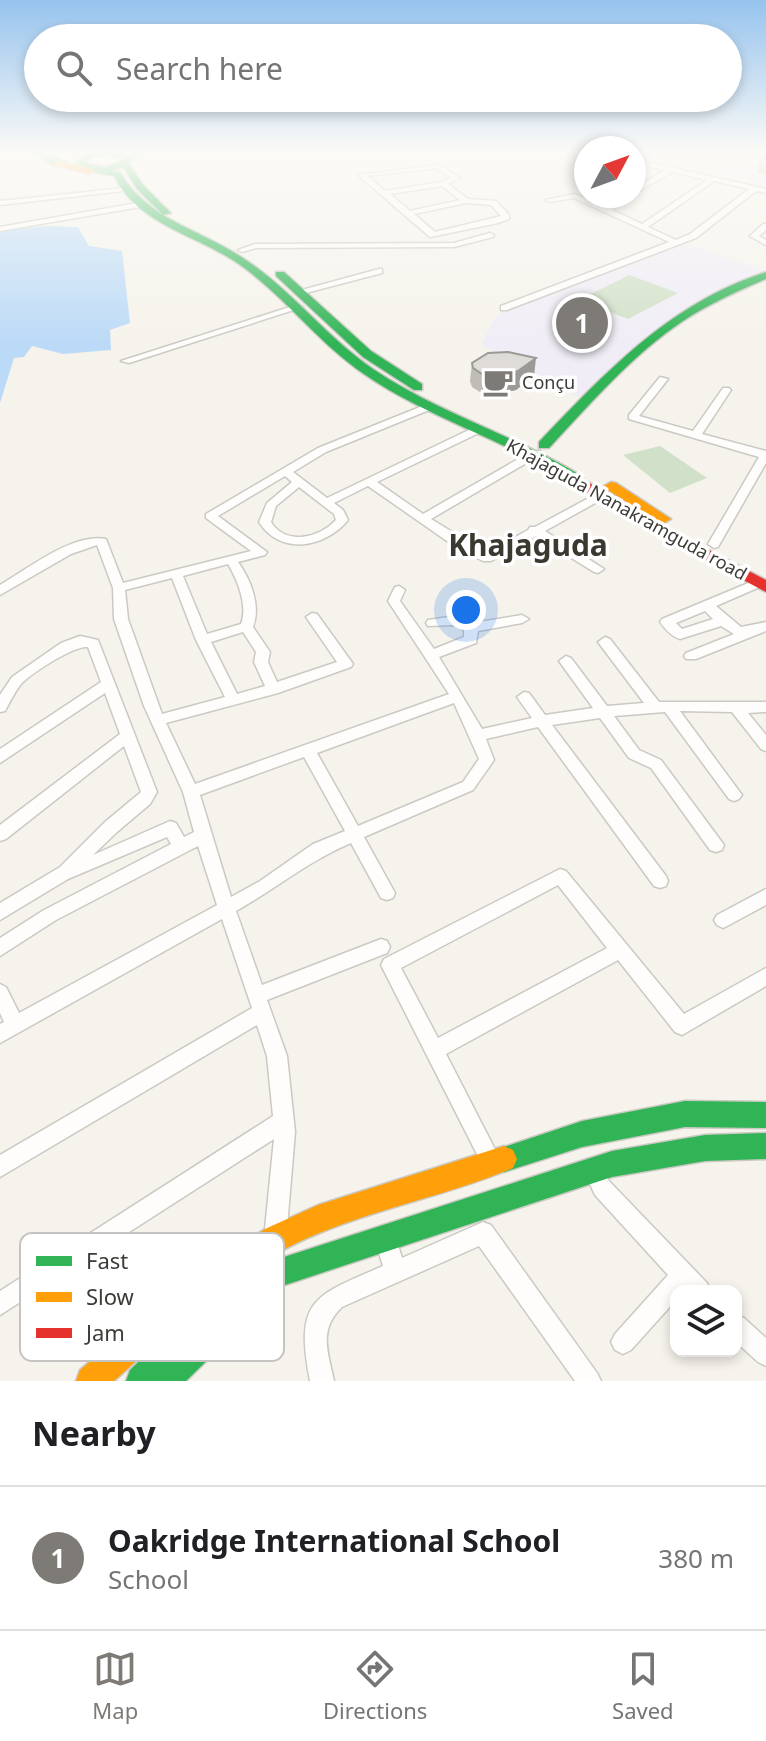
<!DOCTYPE html>
<html lang="en">
<head>
<meta charset="utf-8">
<style>
	:root { --surface:#fff; --page:#f2f2f2; --text:#202124; --muted:#757577; --line:#e0e0e0; --accent:#7e7b76 }
	body { margin:0; font-family:"Noto Sans",sans-serif; background:var(--page); color:var(--text) }
	.controls { position:absolute; right:24px; bottom:24px; display:grid; overflow:hidden; border-radius:16px; box-shadow:0 4px 12px #0003 }
	.controls button { width:72px; height:72px; display:grid; place-items:center; padding:0; border:0; border-bottom:2px solid var(--line); background:var(--surface); color:var(--text); font:40px sans-serif }
	.compass { position:absolute; left:574px; top:136px; width:72px; height:72px; border-radius:50%; background:var(--surface); box-shadow:0 4px 12px #0003; rotate:49deg }
	.you { position:absolute; left:466px; top:610px; width:28px; height:28px; margin:-20px; border:6px solid #fff; border-radius:50%; background:#1a73e8; box-shadow:0 0 0 12px #1a73e833 }
	.badge { display:grid; place-items:center; width:52px; height:52px; border-radius:50%; background:var(--accent); color:#fff; font-size:26px; font-weight:700 }
	.pin { position:absolute; translate:-50% -50%; border:4px solid #fff; box-shadow:0 2px 8px #0006 }
	.list { margin:0; padding:0; list-style:none }
	h2 { display:flex; justify-content:space-between; align-items:center; height:104px; margin:0; padding:0 32px; font-size:34px }
	h2 small { font-size:26px; font-weight:400; color:var(--muted) }
	.list li { display:grid; grid-template-columns:52px 1fr auto; gap:24px; align-items:center; box-sizing:border-box; height:144px; padding:0 32px; border-top:2px solid var(--line) }
	.list b { display:block; font-size:30px; white-space:nowrap }
	.list p { margin:0; font-size:26px; white-space:nowrap; color:var(--muted) }
	.list em { font-size:26px; font-style:normal; color:var(--muted) }
	.icon { flex:none; width:44px; height:44px; fill:none; stroke:currentColor; stroke-width:2; stroke-linecap:round; stroke-linejoin:round }
	.map { position:relative; flex:none; width:766px; height:1381px; overflow:hidden }
	.search { position:absolute; background:var(--surface); box-shadow:0 4px 12px #0003; left:24px; right:24px; top:24px; height:88px; display:flex; align-items:center; gap:20px; box-sizing:border-box; padding:0 28px; border-radius:44px; color:var(--muted); font-size:30px }
	.sheet { height:248px; background:var(--surface) }
	nav { display:flex; justify-content:space-around; align-items:center; box-sizing:border-box; height:112px; border-top:2px solid var(--line); background:var(--surface); font-size:22px; color:var(--muted) }
	nav a { display:grid; justify-items:center; gap:4px }
	nav .on { color:var(--accent) }
	.map>svg:first-child { display:block }
	.education { fill:#f0edf6 }
	.green { fill:#d1e0c8 }
	.water { fill:#bbdaf7 }
	.lines { fill:none; stroke-linecap:round; stroke-linejoin:round }
	.street-casing { stroke:#cbc9c3; stroke-width:3 }
	.fast-casing { stroke:#cbc9c3; stroke-width:3 }
	.slow-casing { stroke:#cbc9c3; stroke-width:3 }
	.jam-casing { stroke:#cbc9c3; stroke-width:3 }
	.street { fill:#fefdfc; fill-rule:evenodd }
	.fast { fill:#30b455; fill-rule:evenodd }
	.slow { fill:#ff9f0a; fill-rule:evenodd }
	.jam { fill:#e5322d; fill-rule:evenodd }
	.wall { fill:#c0bdb9 }
	.shaded-wall { fill:#9c9a96 }
	.building { fill:#dfdcd7; stroke:#9c9a96; stroke-width:2 }
	.labels { text-anchor:middle; dominant-baseline:central; stroke-width:7; stroke-linejoin:round; paint-order:stroke }
	.far-poi-label { font-size:18px; fill:#3d3b37; stroke:#fff; text-anchor:start }
	.far-street-label { font-size:18px; fill:#3d3b37; stroke:#fff }
	.district-label { font-size:30px; font-weight:bold; fill:#3b382f; stroke:#fff }
	.key { fill:#fff; stroke:#c5c4c3; stroke-width:2 }
	.key-label { font-size:22px; fill:#3d3b37 }
</style>
</head>
<body>
<div class="map">
<svg width="766" height="1381" viewBox="0 0 766 1381">
	<rect width="100%" height="100%" fill="#f6f3ec"/>
	<g class="education">
		<path d="M634,151H766V184L634,155Z"/>
		<path d="M681,242L766,271V275L685,314L587,401L481,345L493,321L504,308Z"/>
	</g>
	<g class="green">
		<path d="M629,275L678,293L628,319L579,300Z"/>
		<path d="M660,446L707,478L670,493L623,455Z"/>
	</g>
	<path class="water" d="M47,226L78,227L89,246L122,251L130,323L110,330L111,350L63,354L32,346L24,357L14,358L0,403V231Z"/>
	<g class="lines">
		<g class="street-casing">
			<g id="street">
				<path d="M561,151H586V155Z"/>
				<path d="M634,159L757,187L766,189V193L756,191L696,238L507,310H501V306L669,242L574,198L549,202L545,200L575,194L606,207L624,196H633L612,210L642,224L707,180L672,172L634,194V189L665,170L634,163ZM714,181L749,189L690,234L676,240L648,227Z"/>
				<path d="M439,165L460,178L448,184L468,199L496,201L509,215V219L498,223L430,237L358,175ZM436,168L452,178L441,182L385,191L367,176ZM442,186L460,200L410,211L390,194ZM466,203L491,205L501,216L435,232L414,214Z"/>
				<path d="M125,188L123,191L0,205V201Z"/>
				<path d="M137,203L140,207L0,231V227Z"/>
				<path d="M763,224H766V230L759,236L766,240V245L750,236Z"/>
				<path d="M490,233L494,235L493,237L454,247L256,248L242,252L238,250L255,244L454,243Z"/>
				<path d="M379,269H382V273L302,294L298,291Z"/>
				<path d="M296,305L303,307L129,363L121,361Z"/>
				<path d="M660,377L668,379L639,416L693,431L723,388H729L731,390L702,434L766,451V463L718,547L714,548L708,544L759,457L629,419V415Z"/>
				<path d="M430,403L434,404V408L326,452L293,472L327,498L475,427H483V431L377,482L423,514L532,451H540V455L431,519L487,553L528,530L530,527H535L598,493H606V497L545,531L604,569L598,573L594,572L536,536L491,561H483L447,541L368,486L334,503L343,510L348,520C325,548 280,556 259,522L267,503L292,482L285,476L218,516L267,552L265,555L238,562C251,580 261,606 253,627L270,652L268,662L277,682L337,662L306,617L312,613L317,614L353,664L351,667L278,693L166,723L195,784L449,694L388,601L395,587L399,586L405,590L400,601L434,649L464,637V630L454,625L428,626L426,623L428,620L456,616L473,623L522,615L529,619L522,623L478,631L476,643L439,657L482,729L532,718L517,697L524,692L529,693L545,715L593,708L559,661L566,656L571,658L607,706L644,703L598,642L605,637L610,639L659,702H766V712L748,713L766,735V751L761,749L732,712L680,711L739,791L742,795L739,799L734,801L729,799L665,712L614,716L639,750L661,760L724,845L722,850L716,852L710,850L651,768L629,758L600,718L552,725L666,876L668,881L666,886L660,888L654,886L538,727L486,739L494,760L473,790L364,837L395,893L393,898L387,900L381,898L351,843C310,860 275,889 236,911L262,985L381,939L387,941L390,947L387,953L267,1000L287,1056L295,1132L286,1239L283,1247L275,1250L267,1247L264,1239L274,1139L0,1315V1291L273,1116L267,1056L257,1025L0,1177V1155L252,1008L222,919L0,1043V1024L4,1022L0,1013V984L6,987L19,1013L217,905L198,846L56,920L0,956V938L44,910L171,844L167,837L68,879L0,920V903L60,867L105,822L141,792L124,746L6,839L0,841V825L120,734L105,693L0,763V749L101,682L88,647C74,645 32,673 22,683C15,691 10,702 5,711L0,712V695L12,677L61,643L80,636L98,640L157,792L150,804L117,832L93,855L170,821L176,823L184,837L194,832L183,792L144,706L114,619L113,588L97,545L71,554L0,595V585C28,569 72,533 106,539L123,583L251,551L206,518V514L318,448ZM299,487L334,514L336,520C319,538 286,546 271,522L276,506ZM228,564C238,581 248,606 241,624L207,634L183,576ZM172,578L196,640L225,697L162,714L128,619L125,590ZM243,632L256,652L254,662L265,686L237,694L211,642ZM454,703L479,759L463,782L358,826L317,753ZM304,757L345,831L313,844L260,881L231,897L200,795Z"/>
				<path d="M758,579L762,580L764,583L762,586L716,606L741,627L766,622V631L696,659H686L684,656L686,653L734,634L721,626L680,639C672,637 665,629 660,622L662,619ZM705,611L713,619L682,629L676,623Z"/>
				<path d="M560,869L566,871L684,1014L766,968V986L682,1035L675,1032L618,960L446,1054L502,1163L499,1170L492,1173L485,1170L381,965L384,959ZM558,885L607,948L438,1038L401,968Z"/>
				<path d="M766,889V905L729,925L723,928L717,925L714,920L717,915Z"/>
				<path d="M594,1161L601,1164L609,1181L707,1283L710,1291H676V1300L631,1350L623,1354L615,1350L611,1342L615,1334L668,1275L595,1195L584,1171L587,1164Z"/>
				<path d="M483,1222L491,1225L597,1373L601,1381H575L479,1246L342,1307C318,1330 328,1352 334,1381H310C294,1299 314,1296 383,1266L374,1237L377,1229L385,1226L393,1229L402,1258Z"/>
				<path d="M736,1315L744,1318L766,1338V1366L758,1362L736,1342Z"/>
			</g>
		</g>
		<g class="fast-casing">
			<g id="fast">
				<path d="M29,151H38L69,163L53,165Z"/>
				<path d="M116,151L129,155L132,151H140L129,164L143,185L171,213L163,215L137,189L123,167L112,171L120,172C149,221 198,228 243,258C291,289 326,337 373,369C436,412 514,435 580,475V481H570C505,440 426,417 364,374C317,342 283,294 236,262C193,234 138,224 114,176L93,172L75,163L90,152ZM112,155L125,159L106,167L85,163L95,156Z"/>
				<path d="M276,272H284L371,351L422,384V390H414L363,357L276,276Z"/>
				<path d="M766,272V279C738,291 709,304 683,321C632,355 591,403 549,448H539V442C605,373 671,302 766,272Z"/>
				<path d="M685,1101L766,1102V1128L685,1127L582,1147L504,1172L495,1168L491,1159L495,1150L582,1121Z"/>
				<path d="M766,1133V1159L705,1161L612,1177L285,1285L259,1301L235,1333L186,1381H126L130,1370L196,1306L278,1259L612,1151L705,1135Z"/>
			</g>
		</g>
		<g class="slow-casing">
			<g id="slow">
				<path d="M56,160L93,169L94,171L90,174L53,165Z"/>
				<path d="M611,482L616,483L671,519L664,523L659,522L606,489L604,486Z"/>
				<path d="M504,1146L513,1150L517,1159L513,1168C451,1194 384,1207 322,1232C242,1263 177,1325 114,1381H76L80,1370L183,1282L265,1229L318,1205Z"/>
			</g>
		</g>
		<g class="jam-casing">
			<path id="jam" d="M575,474L638,513L766,580V592L628,519L570,481V475Z"/>
		</g>
		<use href="#street" class="street"/>
		<use href="#fast" class="fast"/>
		<use href="#slow" class="slow"/>
		<use href="#jam" class="jam"/>
	</g>
	<g class="wall">
		<path d="M761,155H766V175L757,173Z"/>
		<path d="M472,363L534,376L516,390L492,395L480,392L472,387L470,381Z"/>
	</g>
	<path class="shaded-wall" d="M536,358L534,376L516,390L492,395L494,376Z"/>
	<path class="building" d="M508,352L536,358L518,371L494,376L482,374L473,368L472,363L488,353Z"/>
	<linearGradient id="sky" x2="0" y2="1"><stop stop-color="#96c3ee"/><stop offset="0.44" stop-color="#fbfaf6"/><stop offset="1" stop-color="#fbfaf6" stop-opacity="0"/></linearGradient>
	<rect width="766" height="344" fill="url(#sky)"/>
	<defs>
		<g id="cafe-bare" transform="scale(2.4)"><path d="M-5.5-4.5H6V0H3Q3 3.5 0 3.5H-2.5Q-5.5 3.5-5.5 0ZM3-3.2v2h1.7v-2ZM-6 4.5H4V6H-6Z" fill="#7e7b76" stroke="#fff" stroke-width="2.5" paint-order="stroke"/></g>
	</defs>
	<g fill-rule="evenodd">
		<use href="#cafe-bare" x="498" y="382"/>
	</g>
	<g class="labels">
		<g class="far-poi-label">
			<text x="522" y="382">Conçu</text>
		</g>
		<g class="far-street-label">
			<text transform="translate(627 509) rotate(29)">Khajaguda Nanakramguda road</text>
		</g>
		<g class="district-label">
			<text x="528" y="544">Khajaguda</text>
		</g>
	</g>
	<rect x="20" y="1233" width="264" height="128" rx="12" class="key"/>
	<rect x="36" y="1256" width="36" height="10" fill="#30b455"/>
	<rect x="36" y="1292" width="36" height="10" fill="#ff9f0a"/>
	<rect x="36" y="1328" width="36" height="10" fill="#e5322d"/>
	<g class="key-label">
		<text x="86" y="1269">Fast</text>
		<text x="86" y="1305">Slow</text>
		<text x="86" y="1341">Jam</text>
	</g>
</svg>
<div class="controls">
<button><svg class="icon" aria-label="layers" viewBox="0 0 24 24"><path d="M12 4l9 5-9 5-9-5zM3 14l9 5 9-5"/></svg></button>
</div>
<svg class="compass" viewBox="-18 -18 36 36"><path d="M0-13l5 13h-10z" fill="#e53935"/><path d="M0 13l5-13h-10z" fill="#757577"/></svg>
<div class="you"></div>
<div class="pin badge" style="left:582px;top:323px">1</div>
<div class="search"><svg class="icon" aria-label="search" viewBox="0 0 24 24"><circle cx="10" cy="10" r="6"/><path d="M15 15l6 6"/></svg>Search here</div>
</div>
<section class="sheet">
<h2>Nearby<small></small></h2>
<ul class="list">
<li><span class="badge">1</span><div><b>Oakridge International School</b><p>School</p></div><em>380 m</em></li>
</ul>
</section>
<nav>
<a class="on"><svg class="icon" aria-label="map" viewBox="0 0 24 24"><path d="M3 6l6-2 6 2 6-2v14l-6 2-6-2-6 2zM9 4v14M15 6v14"/></svg>Map</a>
<a><svg class="icon" aria-label="directions" viewBox="0 0 24 24"><path d="M12 3l9 9-9 9-9-9zM9 14v-3h6M13 9l2 2-2 2"/></svg>Directions</a>
<a><svg class="icon" aria-label="saved" viewBox="0 0 24 24"><path d="M7 4h10v16l-5-4-5 4z"/></svg>Saved</a>
</nav>
</body>
</html>
